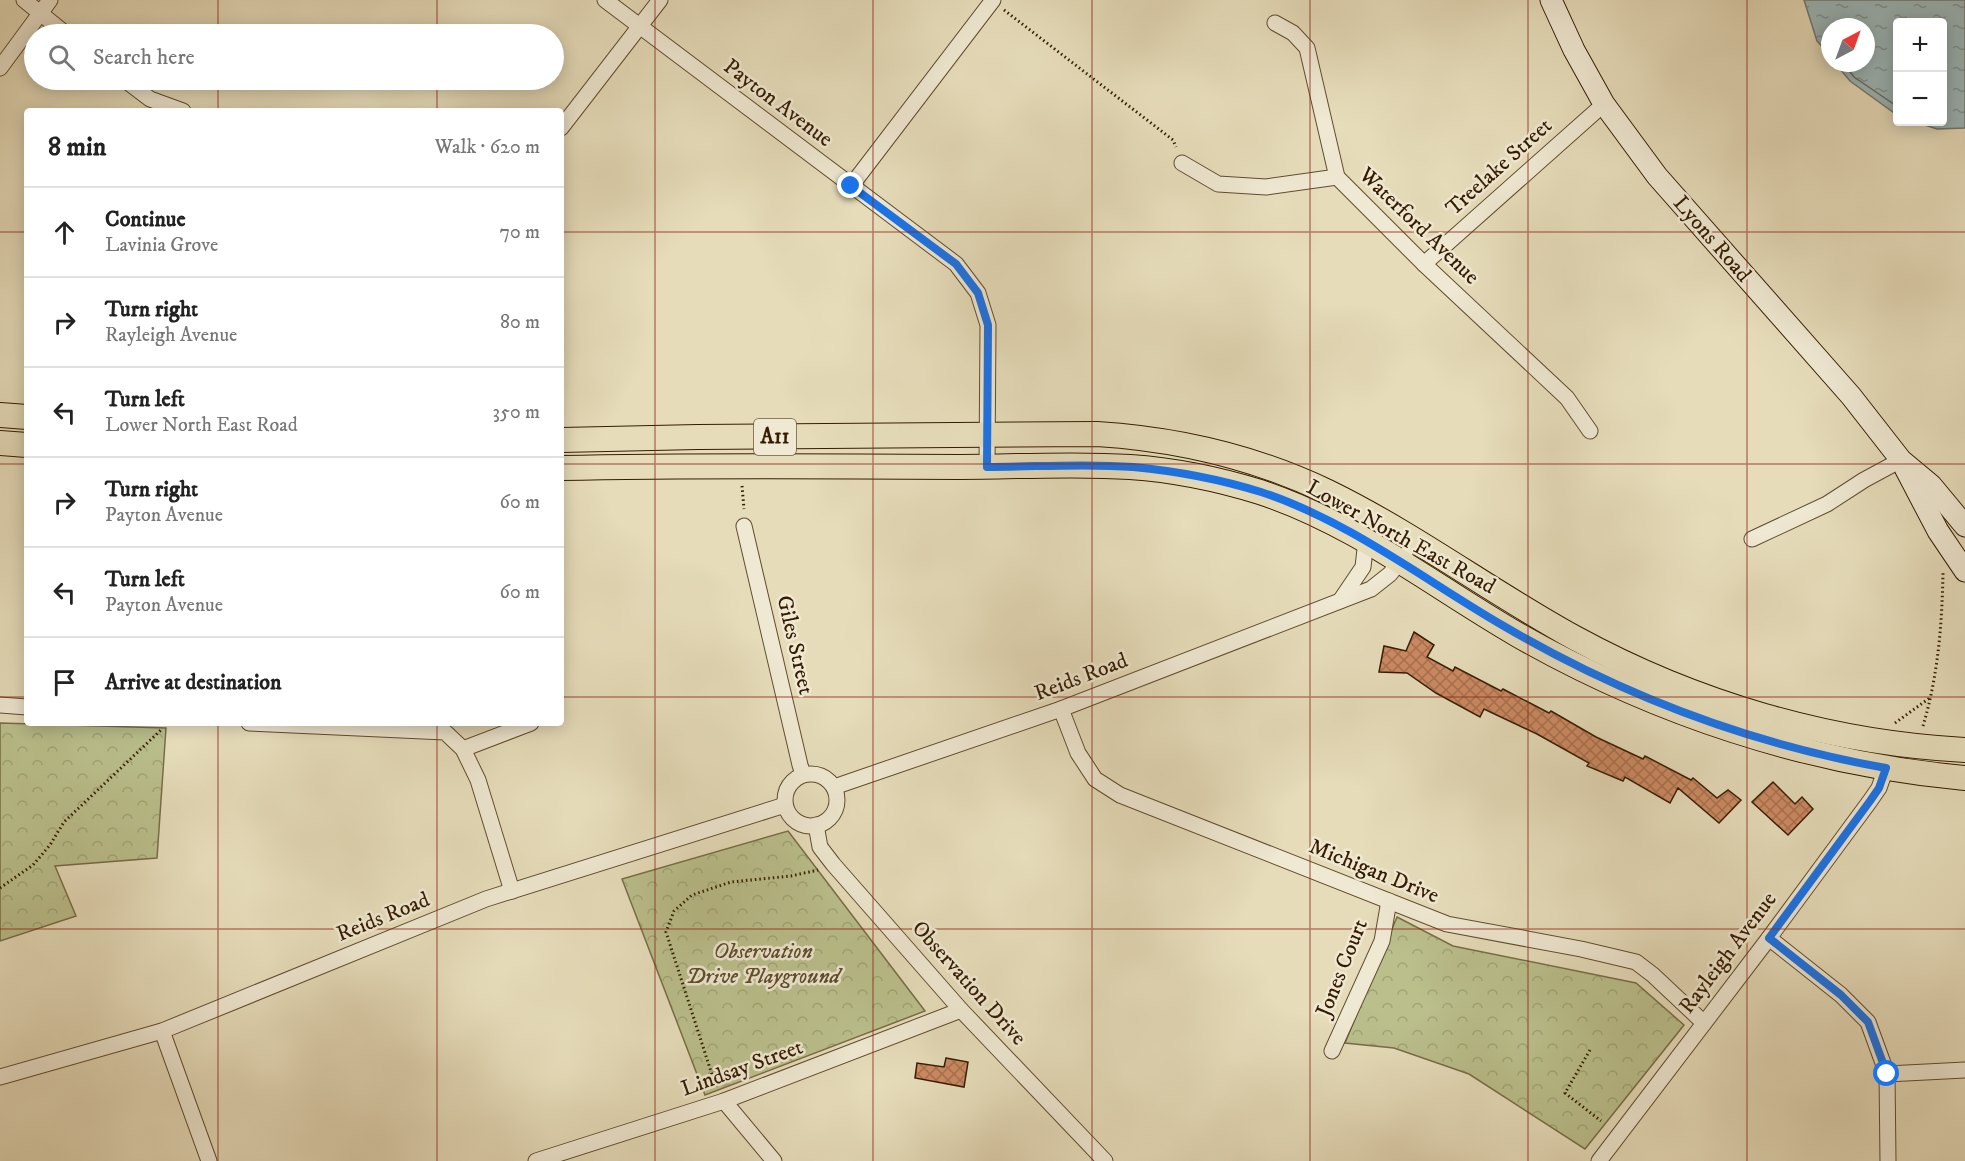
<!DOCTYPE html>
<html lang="en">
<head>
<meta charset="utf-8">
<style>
	:root { --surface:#fff; --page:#f6f6f6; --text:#222; --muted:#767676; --line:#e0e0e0 }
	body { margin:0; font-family:"IM FELL DW Pica",serif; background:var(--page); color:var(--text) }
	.controls { position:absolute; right:18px; top:18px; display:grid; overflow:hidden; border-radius:6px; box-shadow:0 3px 15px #0003 }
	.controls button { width:54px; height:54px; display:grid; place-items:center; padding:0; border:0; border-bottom:2px solid var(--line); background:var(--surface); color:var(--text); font:30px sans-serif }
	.compass { position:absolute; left:1821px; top:18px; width:54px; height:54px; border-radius:50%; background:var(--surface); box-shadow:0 3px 15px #0003; rotate:41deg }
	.stop { position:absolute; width:18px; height:18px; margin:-14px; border:4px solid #1a73e8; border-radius:50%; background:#fff }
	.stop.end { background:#1a73e8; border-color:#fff; box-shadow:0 2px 6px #0008 }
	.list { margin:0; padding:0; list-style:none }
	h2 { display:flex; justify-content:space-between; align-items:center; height:78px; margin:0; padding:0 24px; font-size:26px }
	h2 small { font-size:20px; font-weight:400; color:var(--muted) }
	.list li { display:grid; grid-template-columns:39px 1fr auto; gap:18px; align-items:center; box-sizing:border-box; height:90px; padding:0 24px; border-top:2px solid var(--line) }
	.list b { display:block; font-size:22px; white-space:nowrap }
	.list p { margin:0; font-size:20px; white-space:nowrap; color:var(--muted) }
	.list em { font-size:20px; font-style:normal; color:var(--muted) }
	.icon { flex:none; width:33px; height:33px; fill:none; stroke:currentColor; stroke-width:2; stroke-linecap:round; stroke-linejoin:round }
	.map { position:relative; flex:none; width:1965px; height:1161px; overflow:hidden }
	.search { position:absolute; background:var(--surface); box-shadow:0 3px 15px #0003; left:24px; top:24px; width:540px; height:66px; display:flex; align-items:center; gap:15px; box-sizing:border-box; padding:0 21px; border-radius:33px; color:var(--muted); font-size:22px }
	.panel { position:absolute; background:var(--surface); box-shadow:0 3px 15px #0003; left:24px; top:108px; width:540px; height:618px; border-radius:6px }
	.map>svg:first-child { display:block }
	.park { fill:url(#park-crowns); stroke:#786e46; stroke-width:1.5 }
	.water { fill:url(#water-ripples); stroke:#737a70; stroke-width:1.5 }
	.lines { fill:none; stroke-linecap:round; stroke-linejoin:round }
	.shore { stroke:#686a5e; stroke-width:1.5 }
	.building { fill:url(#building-cross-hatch); stroke:#351c00; stroke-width:1.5 }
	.street-casing { stroke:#614c2e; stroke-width:17 }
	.secondary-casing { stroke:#351c00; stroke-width:23 }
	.primary-casing { stroke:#351c00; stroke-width:26 }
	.path { stroke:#351c00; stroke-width:3; stroke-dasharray:1.5 3; stroke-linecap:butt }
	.street { stroke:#efe8d2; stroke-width:15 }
	.secondary { stroke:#efe8d2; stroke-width:21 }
	.primary { stroke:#e6dcba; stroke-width:24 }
	.route { stroke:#1a73e8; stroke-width:8 }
	.grid { fill:none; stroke:#8f2418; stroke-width:1.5; stroke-opacity:0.55 }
	.labels { text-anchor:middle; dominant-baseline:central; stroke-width:5; stroke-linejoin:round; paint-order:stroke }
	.shield { fill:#efe8d2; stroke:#6d593f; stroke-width:1.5 }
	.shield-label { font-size:21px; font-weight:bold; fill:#351c00 }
	.street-label { font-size:22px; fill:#351c00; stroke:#efe8d2 }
	.park-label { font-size:22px; font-style:italic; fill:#5d4d2a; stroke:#efe8d2 }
</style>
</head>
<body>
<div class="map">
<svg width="1965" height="1161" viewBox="0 0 1965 1161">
	<defs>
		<pattern id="park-crowns" width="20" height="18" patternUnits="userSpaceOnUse" patternTransform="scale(1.5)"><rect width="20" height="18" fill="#babf8c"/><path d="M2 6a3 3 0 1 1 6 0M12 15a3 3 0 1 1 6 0" fill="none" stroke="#a0a477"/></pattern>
		<pattern id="water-ripples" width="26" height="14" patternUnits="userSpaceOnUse" patternTransform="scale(1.5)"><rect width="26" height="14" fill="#9cb8bb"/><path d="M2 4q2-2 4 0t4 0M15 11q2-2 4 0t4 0" fill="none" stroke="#809596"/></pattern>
		<pattern id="building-cross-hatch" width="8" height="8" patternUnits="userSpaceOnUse" patternTransform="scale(1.5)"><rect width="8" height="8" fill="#cd8a62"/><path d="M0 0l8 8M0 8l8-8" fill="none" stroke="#a7704e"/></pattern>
	</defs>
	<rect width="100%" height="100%" fill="#e6dcba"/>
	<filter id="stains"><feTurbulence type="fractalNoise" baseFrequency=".00333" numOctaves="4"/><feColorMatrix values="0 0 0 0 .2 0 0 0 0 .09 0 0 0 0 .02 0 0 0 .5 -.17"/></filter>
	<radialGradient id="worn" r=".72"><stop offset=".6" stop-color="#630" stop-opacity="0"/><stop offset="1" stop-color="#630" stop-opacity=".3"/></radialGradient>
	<g class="park">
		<path d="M0,723L166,728L157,858L55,866L76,916L0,941Z"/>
		<path d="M788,831L925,1011L705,1095L622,879Z"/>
		<path d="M1397,917L1453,946L1636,983L1684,1025L1585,1149L1469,1074L1394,1048L1345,1043Z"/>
	</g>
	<path class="water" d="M1804,0H1965V128L1937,129L1916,122H1942V22H1898L1897,115L1850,81L1835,63H1866V27H1830V56L1817,41Z"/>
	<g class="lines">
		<path class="shore" d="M1843,63L1854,77L1898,107"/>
	</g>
	<g class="building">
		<path d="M1414,632L1434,645L1427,657L1453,671L1455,667L1501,691L1503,689L1549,713L1551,711L1596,737L1643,759L1645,756L1691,780L1693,778L1717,798L1728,790L1741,800L1719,823L1678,788L1670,803L1625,777L1623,781L1587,766L1589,763L1537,734L1484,709L1480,717L1436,693L1407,673L1379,672L1384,646L1406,651Z"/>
		<path d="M1773,782L1795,804L1802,797L1813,809L1788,835L1752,802Z"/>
		<path d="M946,1058L968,1062L964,1087L915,1078L917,1063L944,1067Z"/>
	</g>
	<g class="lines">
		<g class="street-casing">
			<g id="street">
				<path d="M24,0L66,34"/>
				<path d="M605,0L956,264L978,293L988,325L987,467"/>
				<path d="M1275,23L1293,33L1307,48L1337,177L1424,264L1567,398L1590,431"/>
				<path d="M0,68L50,0"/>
				<path d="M125,80L150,99L183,111"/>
				<path d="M561,128L660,0"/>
				<path d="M1182,163L1218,184L1266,187L1337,177"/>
				<path d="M851,186L993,0"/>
				<path d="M1424,264L1604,104"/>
				<path d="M744,526L800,765L803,774"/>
				<path d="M1752,539L1827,504L1864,480L1901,460"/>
				<path d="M1340,601L1363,567L1366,540"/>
				<path d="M0,705L27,707"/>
				<path d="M1061,709L1078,753L1095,779L1120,795L1447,924L1581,949L1636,962L1653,975L1704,1023"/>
				<path d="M249,723L445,732L463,749L478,780L512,891"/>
				<path d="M463,749L531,723"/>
				<circle cx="811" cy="800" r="26"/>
				<path d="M834,787L1061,709L1371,589L1390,574L1405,555"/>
				<path d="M816,825L820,847L833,864L961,1010L1105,1161"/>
				<path d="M1769,938L1841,995L1868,1022L1887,1074L1888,1161"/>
				<path d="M162,1031L209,1161"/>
				<path d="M1332,1051L1382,941L1389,901"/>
				<path d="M1887,1074L1965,1070"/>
				<path d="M0,1077L162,1031L486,899L785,805"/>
				<path d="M724,1101L774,1161"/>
				<path d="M536,1161L724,1101L961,1010"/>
				<path d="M1599,1161L1769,938L1870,801L1879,788L1886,768"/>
			</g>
		</g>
		<g class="secondary-casing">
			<g id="secondary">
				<path d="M1551,0L1574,50L1604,104L1657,176L1851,396L1901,460L1931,485L1965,526"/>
				<path d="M1905,468L1938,531L1965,571"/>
			</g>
		</g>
		<g class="primary-casing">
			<g id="primary">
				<path d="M0,415L27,417"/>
				<path d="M561,440L698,437L1097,434C1177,439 1255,457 1328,492C1414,534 1491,592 1575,638C1694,703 1829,743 1965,750"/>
				<path d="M0,443L27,445"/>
				<path d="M561,468C694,465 827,466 960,467C1016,467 1074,463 1130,467C1174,470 1218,479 1260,492C1355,523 1433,586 1518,635C1655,713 1808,764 1965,778"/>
			</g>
		</g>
		<g class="path">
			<path d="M1004,10L1173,140L1176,147"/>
			<path d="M742,486L744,509"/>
			<path d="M1895,723L1931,697"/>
			<path d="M1923,726C1938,676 1942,625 1943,573"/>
			<path d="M0,888L33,865L50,845L64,822L161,730"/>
			<path d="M1590,1050L1565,1093L1601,1121"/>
			<path d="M716,1087L666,932L674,911L692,895L731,882L791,876L818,870"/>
		</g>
		<use href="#street" class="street"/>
		<use href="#secondary" class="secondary"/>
		<use href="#primary" class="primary"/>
	</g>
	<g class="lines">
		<path class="route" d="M851,186L956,264L978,293L988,325L987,467C1035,467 1085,463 1133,467C1176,471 1219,479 1261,492C1349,521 1423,579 1502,625C1621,695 1750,744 1886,768L1879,788L1870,801L1769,938L1841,995L1868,1022L1887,1074"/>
	</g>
	<path class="grid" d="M218,0V34M437,0V34M655,0V1161M873,0V1161M1092,0V1161M1310,0V1161M1528,0V1161M1747,0V1161M218,80V111M437,80V111M0,232H27M561,232H1965M0,464H27M561,464H1965M0,697H27M561,697H1965M218,723V1161M437,723V1161M0,929H1965"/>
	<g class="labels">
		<rect class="shield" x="754" y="419" width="42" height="36" rx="4.5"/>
		<g class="shield-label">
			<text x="775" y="437">A11</text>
		</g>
		<g class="street-label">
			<text transform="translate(778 103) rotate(37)">Payton Avenue</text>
			<text transform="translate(1499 167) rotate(-42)">Treelake Street</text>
			<text transform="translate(1419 226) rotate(44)">Waterford Avenue</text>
			<text transform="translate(1712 239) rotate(49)">Lyons Road</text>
			<text transform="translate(1401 537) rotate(29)">Lower North East Road</text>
			<text transform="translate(795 645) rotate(77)">Giles Street</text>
			<text transform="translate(1081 677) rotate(-21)">Reids Road</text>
			<text transform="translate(1374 871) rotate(22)">Michigan Drive</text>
			<text transform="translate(383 917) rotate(-22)">Reids Road</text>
			<text transform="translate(1728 953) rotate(-53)">Rayleigh Avenue</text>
			<text transform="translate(1342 968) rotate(-68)">Jones Court</text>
			<text transform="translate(969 983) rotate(48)">Observation Drive</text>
			<text transform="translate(742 1068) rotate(-20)">Lindsay Street</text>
		</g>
		<g class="park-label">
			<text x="763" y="951">Observation<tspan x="763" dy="25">Drive Playground</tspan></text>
		</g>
	</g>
	<rect width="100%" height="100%" filter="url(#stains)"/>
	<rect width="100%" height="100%" fill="url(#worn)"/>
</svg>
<div class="controls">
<button>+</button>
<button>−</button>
</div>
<svg class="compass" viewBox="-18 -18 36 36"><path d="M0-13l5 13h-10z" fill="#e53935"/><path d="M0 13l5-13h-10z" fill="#767676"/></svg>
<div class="stop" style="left:1887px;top:1074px"></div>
<div class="stop end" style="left:851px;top:186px"></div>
<div class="search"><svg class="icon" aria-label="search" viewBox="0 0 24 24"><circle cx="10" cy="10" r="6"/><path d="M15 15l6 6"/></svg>Search here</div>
<section class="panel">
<h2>8 min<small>Walk · 620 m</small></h2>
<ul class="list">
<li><svg class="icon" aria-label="ahead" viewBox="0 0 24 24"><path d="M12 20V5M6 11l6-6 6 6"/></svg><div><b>Continue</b><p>Lavinia Grove</p></div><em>70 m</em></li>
<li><svg class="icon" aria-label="right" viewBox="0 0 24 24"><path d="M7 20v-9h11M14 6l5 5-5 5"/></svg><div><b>Turn right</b><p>Rayleigh Avenue</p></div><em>80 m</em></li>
<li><svg class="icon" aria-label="left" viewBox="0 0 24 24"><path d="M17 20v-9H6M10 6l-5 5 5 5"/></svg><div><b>Turn left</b><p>Lower North East Road</p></div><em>350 m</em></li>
<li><svg class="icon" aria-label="right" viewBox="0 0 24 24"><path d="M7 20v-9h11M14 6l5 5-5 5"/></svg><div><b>Turn right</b><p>Payton Avenue</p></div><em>60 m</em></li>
<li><svg class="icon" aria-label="left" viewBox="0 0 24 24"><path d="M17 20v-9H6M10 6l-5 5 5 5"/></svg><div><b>Turn left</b><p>Payton Avenue</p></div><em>60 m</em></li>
<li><svg class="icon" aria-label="arrive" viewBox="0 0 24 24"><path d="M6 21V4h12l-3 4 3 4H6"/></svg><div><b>Arrive at destination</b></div></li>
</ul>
</section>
</div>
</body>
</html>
